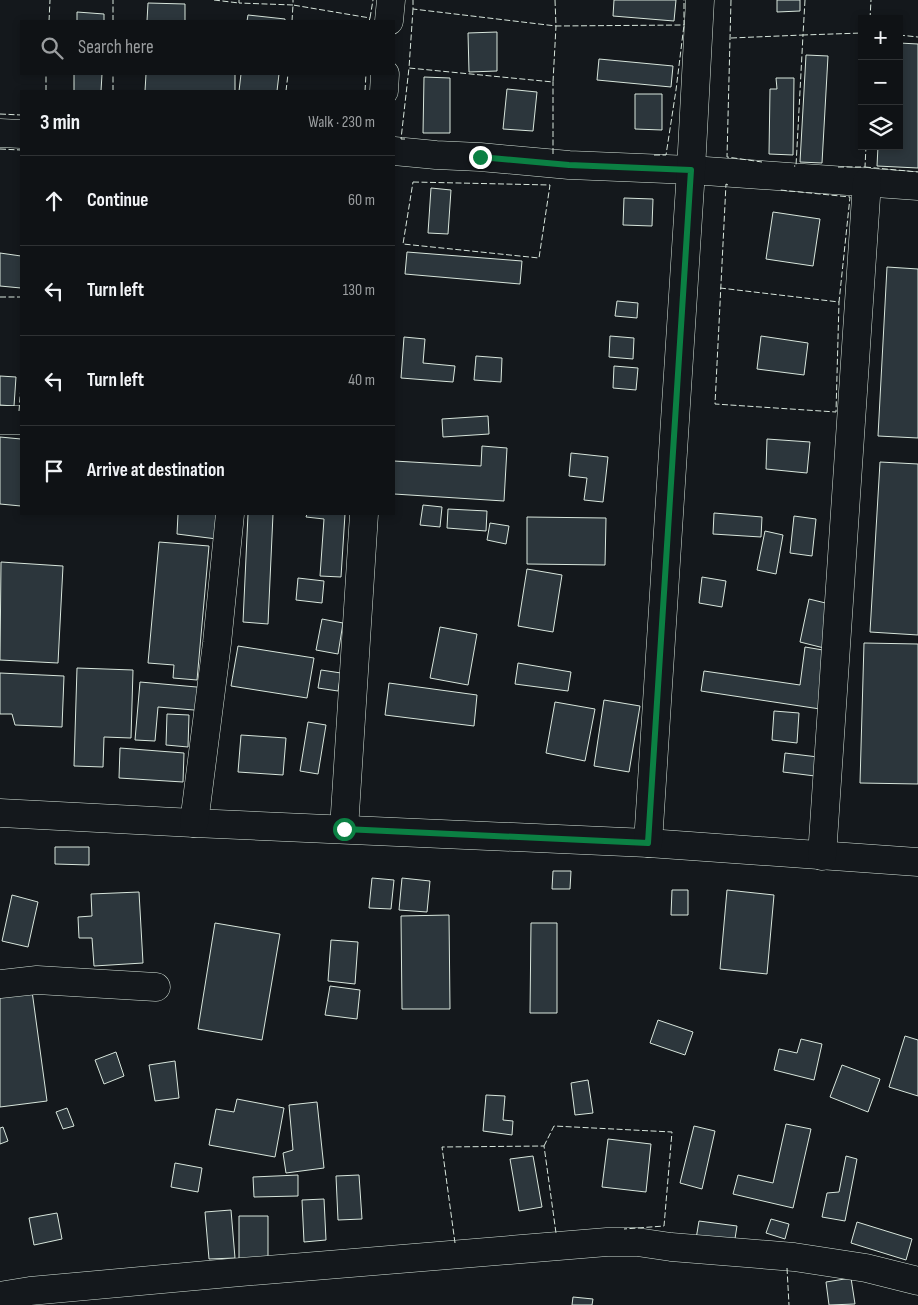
<!DOCTYPE html>
<html lang="en">
<head>
<meta charset="utf-8">
<style>
	:root { --surface:#0f1215; --page:#1d2022; --text:#f1f3f6; --muted:#9b9ea0; --line:#2f3234 }
	body { margin:0; font-family:"Sofia Sans Condensed",sans-serif; background:var(--page); color:var(--text) }
	.controls { position:absolute; right:15px; top:15px; display:grid; overflow:hidden; border-radius:0px; box-shadow:0 2px 8px #0003 }
	.controls button { width:45px; height:45px; display:grid; place-items:center; padding:0; border:0; border-bottom:1px solid var(--line); background:var(--surface); color:var(--text); font:25px sans-serif }
	.stop { position:absolute; width:15px; height:15px; margin:-11px; border:4px solid #0b8043; border-radius:50%; background:#fff }
	.stop.end { background:#0b8043; border-color:#fff; box-shadow:0 1px 5px #0008 }
	.list { margin:0; padding:0; list-style:none }
	h2 { display:flex; justify-content:space-between; align-items:center; height:65px; margin:0; padding:0 20px; font-size:21px }
	h2 small { font-size:16px; font-weight:400; color:var(--muted) }
	.list li { display:grid; grid-template-columns:32px 1fr auto; gap:15px; align-items:center; box-sizing:border-box; height:90px; padding:0 20px; border-top:1px solid var(--line) }
	.list b { display:block; font-size:19px; white-space:nowrap }
	.list em { font-size:16px; font-style:normal; color:var(--muted) }
	.icon { flex:none; width:28px; height:28px; fill:none; stroke:currentColor; stroke-width:2; stroke-linecap:round; stroke-linejoin:round }
	.map { position:relative; flex:none; width:918px; height:1305px; overflow:hidden }
	.search { position:absolute; background:var(--surface); box-shadow:0 2px 8px #0003; left:20px; top:20px; width:375px; height:55px; display:flex; align-items:center; gap:12px; box-sizing:border-box; padding:0 18px; border-radius:0px; color:var(--muted); font-size:19px }
	.panel { position:absolute; background:var(--surface); box-shadow:0 2px 8px #0003; left:20px; top:90px; width:375px; height:425px; border-radius:0px }
	.map>svg:first-child { display:block }
	.building { fill:#2c363c; stroke:#d8e6dc }
	.lines { fill:none; stroke-linecap:round; stroke-linejoin:round }
	.minor-casing { stroke:#d8e6dc; stroke-width:29 }
	.minor { stroke:#14181c; stroke-width:28 }
	.fence { stroke:#d8e6dc; stroke-width:1; stroke-dasharray:6 2.5; stroke-linecap:butt }
	.route { stroke:#0b8043; stroke-width:6 }
</style>
</head>
<body>
<div class="map">
<svg width="918" height="1305" viewBox="0 0 918 1305">
	<rect width="100%" height="100%" fill="#14181c"/>
	<g class="building">
		<path d="M614,0H676L674,21L613,16Z"/>
		<path d="M777,0H800V11L777,12Z"/>
		<path d="M148,3L185,4V21H147Z"/>
		<path d="M77,12L104,14V21H77Z"/>
		<path d="M248,15L285,19V21H247Z"/>
		<path d="M497,32V71L469,72L468,33Z"/>
		<path d="M899,43L918,44V168L877,166L878,146H899Z"/>
		<path d="M806,55L828,56L822,163L800,162Z"/>
		<path d="M599,59L673,66L671,87L597,80Z"/>
		<path d="M74,74H102L101,91H74Z"/>
		<path d="M146,74H235V91H145Z"/>
		<path d="M241,74H279L277,91H239Z"/>
		<path d="M424,77L450,78V133H423Z"/>
		<path d="M776,78H794L793,155L769,154L770,89H777Z"/>
		<path d="M507,89L537,92L533,131L503,129Z"/>
		<path d="M635,94H662V130L635,129Z"/>
		<path d="M431,188L451,190L448,234L428,233Z"/>
		<path d="M624,198L653,199L652,226L623,225Z"/>
		<path d="M773,212L820,219L813,266L766,259Z"/>
		<path d="M407,252L522,261L520,284L405,274Z"/>
		<path d="M0,253L21,256V288L0,286Z"/>
		<path d="M887,267L918,269V438L878,436Z"/>
		<path d="M617,301L638,303L637,318L615,316Z"/>
		<path d="M610,336L634,338L633,359L609,357Z"/>
		<path d="M761,336L808,343L804,375L757,369Z"/>
		<path d="M404,337L425,339L423,363L455,366L453,382L401,378Z"/>
		<path d="M476,356L502,358L501,382L474,380Z"/>
		<path d="M614,366L638,368L636,390L613,388Z"/>
		<path d="M0,376L16,377L14,406L0,405Z"/>
		<path d="M488,416L489,434L443,437L442,419Z"/>
		<path d="M0,437L21,439V506L0,504Z"/>
		<path d="M767,439L810,442L807,473L766,469Z"/>
		<path d="M482,446L507,448L504,501L394,494V461L481,466Z"/>
		<path d="M571,453L608,457L603,502L584,500L587,478L569,476Z"/>
		<path d="M880,462L918,464V635L870,632Z"/>
		<path d="M423,505L442,507L440,527L420,525Z"/>
		<path d="M448,509L487,511L486,531L447,528Z"/>
		<path d="M714,513L762,517L761,537L713,534Z"/>
		<path d="M178,514H219L217,539L177,534Z"/>
		<path d="M248,514H273L268,624L243,622Z"/>
		<path d="M307,514H345L341,577L320,576L324,519L306,517Z"/>
		<path d="M794,516L816,519L812,556L790,553Z"/>
		<path d="M527,517L606,518L605,565L527,564Z"/>
		<path d="M490,523L509,526L506,544L487,540Z"/>
		<path d="M765,531L783,535L776,574L757,570Z"/>
		<path d="M159,542L209,546L197,680L173,678L174,665L148,663Z"/>
		<path d="M1,562L63,566L58,663L0,660Z"/>
		<path d="M527,569L562,575L553,632L518,626Z"/>
		<path d="M702,577L726,581L722,607L699,603Z"/>
		<path d="M298,578L324,581L322,603L296,600Z"/>
		<path d="M809,599L834,605L824,648L800,642Z"/>
		<path d="M322,619L343,623L338,654L316,650Z"/>
		<path d="M440,627L477,634L468,685L430,678Z"/>
		<path d="M864,643L918,644V784L860,783Z"/>
		<path d="M238,646L314,658L307,698L231,686Z"/>
		<path d="M805,647L829,651L820,709L701,691L704,671L800,685Z"/>
		<path d="M518,663L571,672L568,691L515,684Z"/>
		<path d="M77,668L133,670L131,738L104,737L103,767L74,766Z"/>
		<path d="M321,670L341,673L338,691L318,688Z"/>
		<path d="M0,673L64,676L62,727L15,725L12,714H0Z"/>
		<path d="M140,682L208,688L206,711L158,707L155,741L135,740Z"/>
		<path d="M389,683L477,695L474,726L385,715Z"/>
		<path d="M604,700L640,706L629,772L594,766Z"/>
		<path d="M555,702L595,709L585,761L546,753Z"/>
		<path d="M774,711L799,713L797,743L772,740Z"/>
		<path d="M167,714L189,715L188,747L166,745Z"/>
		<path d="M308,722L326,725L318,774L300,771Z"/>
		<path d="M241,735L286,738L283,775L238,772Z"/>
		<path d="M120,748L184,753L183,782L119,778Z"/>
		<path d="M785,753L818,757L815,776L783,772Z"/>
		<path d="M55,847H89V865L55,864Z"/>
		<path d="M553,871H571L570,889H552Z"/>
		<path d="M372,878L394,880L391,909L369,908Z"/>
		<path d="M402,878L430,881L427,912L399,910Z"/>
		<path d="M672,890H688V915H671Z"/>
		<path d="M727,890L774,895L767,974L720,969Z"/>
		<path d="M139,892L143,963L94,966L92,938H79L78,917L92,916L91,894Z"/>
		<path d="M12,895L38,902L28,947L2,941Z"/>
		<path d="M449,915L450,1009H402L401,916Z"/>
		<path d="M215,923L280,934L262,1040L198,1029Z"/>
		<path d="M531,923H557V1013H530Z"/>
		<path d="M331,940L358,942L355,984L328,981Z"/>
		<path d="M330,986L360,990L357,1019L325,1015Z"/>
		<path d="M32,991L47,1101L0,1107V995Z"/>
		<path d="M658,1020L693,1032L685,1055L650,1043Z"/>
		<path d="M905,1036L918,1040V1096L889,1087Z"/>
		<path d="M801,1039L822,1044L814,1080L774,1070L779,1049L797,1053Z"/>
		<path d="M116,1052L124,1076L104,1084L95,1060Z"/>
		<path d="M175,1061L179,1098L155,1101L149,1065Z"/>
		<path d="M842,1065L880,1079L868,1112L830,1097Z"/>
		<path d="M588,1080L593,1113L575,1115L571,1083Z"/>
		<path d="M486,1095L505,1096L503,1120L513,1121L512,1135L483,1131Z"/>
		<path d="M237,1099L284,1108L275,1157L209,1145L216,1109L234,1112Z"/>
		<path d="M317,1102L324,1168L286,1173L283,1153L293,1150L289,1105Z"/>
		<path d="M67,1108L74,1126L63,1129L56,1112Z"/>
		<path d="M786,1124L811,1129L793,1208L733,1194L738,1175L773,1183Z"/>
		<path d="M694,1126L715,1131L702,1189L680,1183Z"/>
		<path d="M3,1127L8,1141L0,1144V1128Z"/>
		<path d="M608,1139L651,1144L646,1192L602,1187Z"/>
		<path d="M533,1156L542,1207L519,1211L510,1159Z"/>
		<path d="M846,1156L857,1159L845,1221L822,1217L827,1193L839,1192Z"/>
		<path d="M175,1163L202,1168L198,1192L171,1187Z"/>
		<path d="M298,1175V1196L254,1197L253,1177Z"/>
		<path d="M359,1175L362,1219L338,1220L336,1176Z"/>
		<path d="M324,1199L326,1240L304,1242L302,1200Z"/>
		<path d="M231,1210L235,1258L209,1259L205,1212Z"/>
		<path d="M57,1213L62,1239L34,1245L29,1218Z"/>
		<path d="M239,1216H268V1260L239,1261Z"/>
		<path d="M771,1219L789,1224L785,1239L766,1233Z"/>
		<path d="M699,1221L737,1226L734,1245L696,1239Z"/>
		<path d="M857,1222L912,1239L906,1260L851,1243Z"/>
		<path d="M851,1278L855,1304L829,1305L826,1282Z"/>
		<path d="M573,1297L593,1299L592,1305H572Z"/>
	</g>
	<g class="lines">
		<g class="minor-casing">
			<g id="minor">
				<path d="M389,21L391,0"/>
				<path d="M384,91L385,74"/>
				<path d="M0,133L21,134"/>
				<path d="M394,151L436,155L480,157L569,165L691,170L918,186"/>
				<path d="M0,420H21"/>
				<path d="M0,813L194,823L648,843L918,862"/>
				<path d="M194,823L217,643L230,514"/>
				<path d="M344,829L364,514"/>
				<path d="M648,843L691,170L700,0"/>
				<path d="M822,856L867,182"/>
				<path d="M0,984L37,980L156,987"/>
				<path d="M0,1296L30,1291L229,1273L607,1242H637L671,1247L794,1257L866,1268L918,1281"/>
			</g>
		</g>
		<use href="#minor" class="minor"/>
		<g class="fence">
			<path d="M214,0L239,3"/>
			<path d="M239,0V3L293,5V0"/>
			<path d="M555,0L556,26L684,25V0"/>
			<path d="M731,0L727,157L762,162"/>
			<path d="M805,0L803,35L862,33"/>
			<path d="M413,9L409,68L553,82L556,26L413,9V0"/>
			<path d="M370,18L373,0"/>
			<path d="M870,19L871,0"/>
			<path d="M49,21L50,0"/>
			<path d="M113,21V0"/>
			<path d="M292,21L293,5L370,18L369,21"/>
			<path d="M899,35L918,37"/>
			<path d="M731,38L803,35L796,166H794"/>
			<path d="M46,91V74"/>
			<path d="M113,91V74"/>
			<path d="M286,91L288,74"/>
			<path d="M365,91L366,74"/>
			<path d="M0,114L21,115"/>
			<path d="M405,139H401L409,68"/>
			<path d="M0,149L21,150"/>
			<path d="M553,154V82"/>
			<path d="M654,155H666L676,90L684,25"/>
			<path d="M838,167H865L866,146"/>
			<path d="M865,167L918,172"/>
			<path d="M413,182L550,185L539,258L403,244Z"/>
			<path d="M728,185L726,184L715,404L836,412L839,302"/>
			<path d="M720,288L839,302L850,197L780,190"/>
			<path d="M0,297H21"/>
			<path d="M19,411L21,386"/>
			<path d="M544,1146L554,1126L672,1132L664,1226L624,1229"/>
			<path d="M455,1243L442,1147L544,1146L556,1233"/>
			<path d="M787,1268L789,1305"/>
		</g>
	</g>
	<g class="lines">
		<path class="route" d="M344,829L648,843L691,170L569,165L480,157"/>
	</g>
</svg>
<div class="controls">
<button>+</button>
<button>−</button>
<button><svg class="icon" aria-label="layers" viewBox="0 0 24 24"><path d="M12 4l9 5-9 5-9-5zM3 14l9 5 9-5"/></svg></button>
</div>
<div class="stop" style="left:344px;top:829px"></div>
<div class="stop end" style="left:480px;top:157px"></div>
<div class="search"><svg class="icon" aria-label="search" viewBox="0 0 24 24"><circle cx="10" cy="10" r="6"/><path d="M15 15l6 6"/></svg>Search here</div>
<section class="panel">
<h2>3 min<small>Walk · 230 m</small></h2>
<ul class="list">
<li><svg class="icon" aria-label="ahead" viewBox="0 0 24 24"><path d="M12 20V5M6 11l6-6 6 6"/></svg><div><b>Continue</b></div><em>60 m</em></li>
<li><svg class="icon" aria-label="left" viewBox="0 0 24 24"><path d="M17 20v-9H6M10 6l-5 5 5 5"/></svg><div><b>Turn left</b></div><em>130 m</em></li>
<li><svg class="icon" aria-label="left" viewBox="0 0 24 24"><path d="M17 20v-9H6M10 6l-5 5 5 5"/></svg><div><b>Turn left</b></div><em>40 m</em></li>
<li><svg class="icon" aria-label="arrive" viewBox="0 0 24 24"><path d="M6 21V4h12l-3 4 3 4H6"/></svg><div><b>Arrive at destination</b></div></li>
</ul>
</section>
</div>
</body>
</html>
